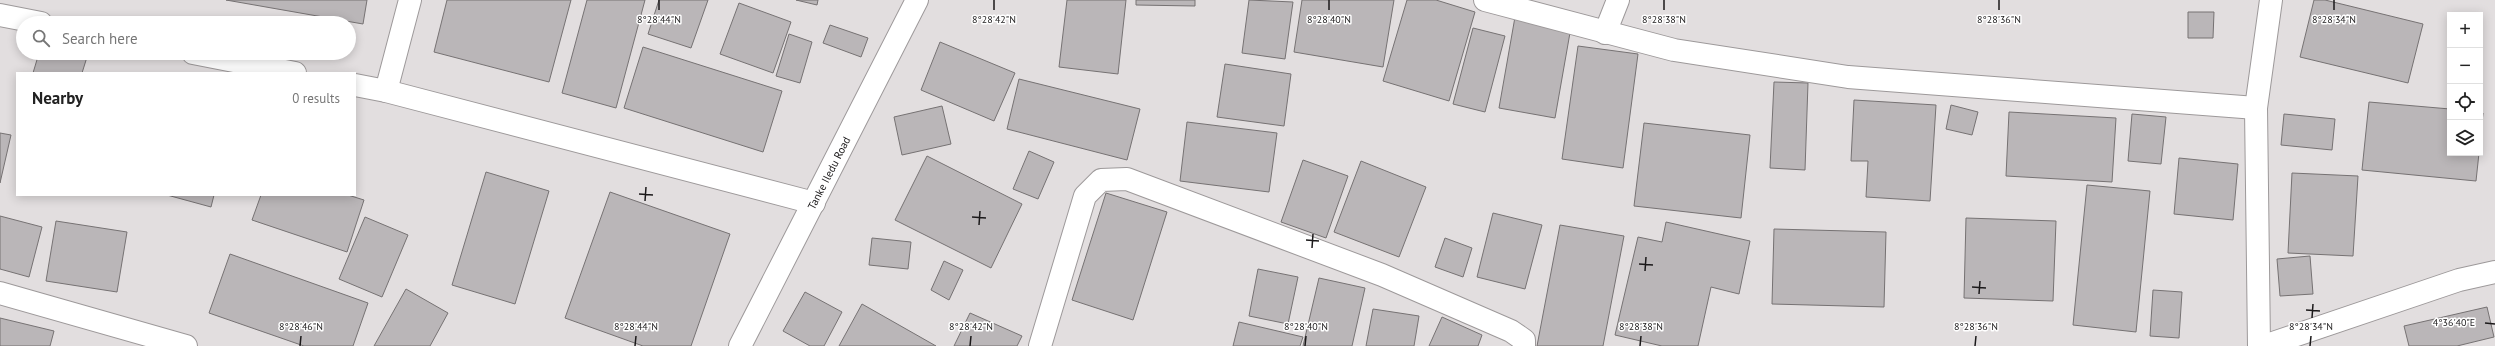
<!DOCTYPE html>
<html lang="en">
<head>
<meta charset="utf-8">
<style>
	:root { --surface:#fff; --page:#f2f2f2; --text:#222; --muted:#767676; --line:#e0e0e0 }
	body { margin:0; font-family:"PT Sans",sans-serif; background:var(--page); color:var(--text) }
	.controls { position:absolute; right:12px; top:12px; display:grid; overflow:hidden; border-radius:0px; box-shadow:0 2px 10px #0003 }
	.controls button { width:36px; height:36px; display:grid; place-items:center; padding:0; border:0; border-bottom:1px solid var(--line); background:var(--surface); color:var(--text); font:20px sans-serif }
	.list { margin:0; padding:0; list-style:none }
	h2 { display:flex; justify-content:space-between; align-items:center; height:52px; margin:0; padding:0 16px; font-size:17px }
	h2 small { font-size:13px; font-weight:400; color:var(--muted) }
	.icon { flex:none; width:22px; height:22px; fill:none; stroke:currentColor; stroke-width:2; stroke-linecap:round; stroke-linejoin:round }
	.map { position:relative; flex:none; width:2495px; height:346px; overflow:hidden }
	.search { position:absolute; background:var(--surface); box-shadow:0 2px 10px #0003; left:16px; top:16px; width:340px; height:44px; display:flex; align-items:center; gap:10px; box-sizing:border-box; padding:0 14px; border-radius:22px; color:var(--muted); font-size:15px }
	.panel { position:absolute; background:var(--surface); box-shadow:0 2px 10px #0003; left:16px; top:72px; width:340px; height:124px; border-radius:0px }
	.map>svg:first-child { display:block }
	.building { fill:#bab6b8; stroke:#767273 }
	.lines { fill:none; stroke-linecap:round; stroke-linejoin:round }
	.minor-casing { stroke:#9d999a; stroke-width:24 }
	.minor { stroke:#fff; stroke-width:22 }
	.ticks { fill:none; stroke:#1b191a; stroke-width:1.5 }
	.labels { text-anchor:middle; dominant-baseline:central; stroke-width:3; stroke-linejoin:round; paint-order:stroke }
	.street-label { font-size:11px; fill:#1b191a; stroke:#fff }
	.ticks-label { font-size:10px; text-anchor:middle; fill:#1b191a; stroke:#fff; stroke-width:3; stroke-linejoin:round; paint-order:stroke }
</style>
</head>
<body>
<div class="map">
<svg width="2495" height="346" viewBox="0 0 2495 346">
	<rect width="100%" height="100%" fill="#e2dedf"/>
	<g class="building">
		<path d="M226,0H367L363,24Z"/>
		<path d="M447,0H571L549,82L434,52Z"/>
		<path d="M587,0H645L616,108L562,93Z"/>
		<path d="M659,0H708L691,48L648,34Z"/>
		<path d="M796,0H818L817,5Z"/>
		<path d="M1067,0H1126L1118,74L1059,67Z"/>
		<path d="M1136,0H1195V6L1136,5Z"/>
		<path d="M1249,0L1293,2L1285,59L1242,53Z"/>
		<path d="M1302,0H1394L1383,67L1294,52Z"/>
		<path d="M1407,0H1436L1475,12L1449,101L1383,81Z"/>
		<path d="M2314,0H2325L2423,24L2408,83L2300,57Z"/>
		<path d="M739,3L791,22L773,73L720,54Z"/>
		<path d="M2188,12H2214L2213,38H2188Z"/>
		<path d="M1515,17L1571,27L1555,118L1499,108Z"/>
		<path d="M830,25L868,38L861,57L823,43Z"/>
		<path d="M1473,28L1505,36L1485,112L1453,104Z"/>
		<path d="M789,34L812,42L800,83L776,76Z"/>
		<path d="M940,42L1015,73L994,121L921,90Z"/>
		<path d="M1578,46L1638,54L1623,168L1562,159Z"/>
		<path d="M643,47L782,91L763,152L624,108Z"/>
		<path d="M39,53H76L87,57L82,73H33Z"/>
		<path d="M1225,64L1291,74L1284,126L1217,117Z"/>
		<path d="M1019,79L1140,109L1127,160L1007,129Z"/>
		<path d="M1774,82L1808,83L1805,170L1770,168Z"/>
		<path d="M1854,100L1936,105L1930,201L1866,197L1868,161H1851Z"/>
		<path d="M2369,102L2450,109V153H2479L2476,181L2362,170Z"/>
		<path d="M1951,105L1978,112L1972,135L1946,129Z"/>
		<path d="M942,106L951,144L902,155L894,117Z"/>
		<path d="M2009,112L2116,118L2112,182L2006,176Z"/>
		<path d="M2480,112L2483,113L2480,141Z"/>
		<path d="M2132,114L2166,117L2161,164L2128,161Z"/>
		<path d="M2284,114L2335,119L2332,150L2281,145Z"/>
		<path d="M1187,122L1277,133L1269,192L1180,181Z"/>
		<path d="M1644,123L1750,135L1741,218L1634,206Z"/>
		<path d="M0,133L11,135L0,183Z"/>
		<path d="M1029,151L1054,162L1038,199L1013,189Z"/>
		<path d="M927,156L1022,204L991,268L895,220Z"/>
		<path d="M2179,158L2238,164L2233,220L2174,214Z"/>
		<path d="M1303,160L1348,176L1326,238L1281,222Z"/>
		<path d="M1361,161L1426,187L1399,257L1334,232Z"/>
		<path d="M486,172L549,191L515,304L452,285Z"/>
		<path d="M2292,173L2358,176L2353,256L2288,253Z"/>
		<path d="M2087,185L2150,191L2136,332L2073,325Z"/>
		<path d="M610,192L730,234L691,346H643L565,318Z"/>
		<path d="M1106,193L1167,212L1133,320L1072,300Z"/>
		<path d="M167,195H214L211,207Z"/>
		<path d="M261,195H348L364,200L347,252L252,220Z"/>
		<path d="M1493,213L1542,225L1525,289L1477,277Z"/>
		<path d="M0,216L42,227L29,277L0,269Z"/>
		<path d="M365,217L408,235L382,297L339,279Z"/>
		<path d="M1966,218L2056,221L2053,301L1964,298Z"/>
		<path d="M56,221L127,232L117,292L46,281Z"/>
		<path d="M1666,222L1750,241L1739,294L1711,287L1698,346H1662L1615,335L1638,237L1662,242Z"/>
		<path d="M1560,225L1624,236L1603,346H1537Z"/>
		<path d="M1774,229L1886,232L1884,307L1772,304Z"/>
		<path d="M872,238L911,242L908,269L869,265Z"/>
		<path d="M1445,238L1472,248L1463,277L1435,267Z"/>
		<path d="M230,254L368,303L353,346H304L209,313Z"/>
		<path d="M2310,256L2313,294L2280,296L2277,259Z"/>
		<path d="M944,261L963,270L949,300L931,290Z"/>
		<path d="M1258,269L1298,277L1288,324L1249,316Z"/>
		<path d="M1319,278L1365,288L1352,346H1303Z"/>
		<path d="M406,289L448,313L430,346H374Z"/>
		<path d="M2153,290L2182,292L2179,338L2150,336Z"/>
		<path d="M805,292L842,312L824,346H810L783,331Z"/>
		<path d="M862,304L936,346H839Z"/>
		<path d="M2487,307L2494,337L2457,346H2409L2404,326Z"/>
		<path d="M1373,309L1419,316L1414,346H1366Z"/>
		<path d="M970,313L1022,336L1017,346H954Z"/>
		<path d="M1442,317L1482,335L1478,346H1429Z"/>
		<path d="M0,318L54,331L50,346H0Z"/>
		<path d="M1239,322L1303,337L1300,346H1233Z"/>
	</g>
	<g class="lines">
		<g class="minor-casing">
			<g id="minor">
				<path d="M1485,0L1674,50L1848,77L2256,108"/>
				<path d="M0,15L41,23"/>
				<path d="M1605,33L1618,0"/>
				<path d="M193,53L295,73"/>
				<path d="M355,85L386,91L814,203"/>
				<path d="M386,91L410,0"/>
				<path d="M0,293L186,346"/>
				<path d="M740,346L917,0"/>
				<path d="M1040,346L1085,196L1101,180L1127,179L1382,275L1511,331L1524,340V346"/>
				<path d="M2259,346L2256,108L2271,0"/>
				<path d="M2264,346L2459,280L2495,272"/>
			</g>
		</g>
		<use href="#minor" class="minor"/>
	</g>
	<path class="ticks" d="M659,10V0M994,10V0M1329,10V0M1664,10V0M1999,10V0M2334,10V0M639,194L653,195M645,201L646,187M972,217L986,218M979,225L980,211M1306,240L1319,241M1312,248L1313,234M1639,264L1653,265M1645,271L1646,257M1972,287L1986,288M1979,294L1980,281M2306,310L2320,311M2312,318L2313,304M2485,323L2495,324M300,346L301,336M635,346L636,336M970,346L971,336M1305,346L1306,336M1640,346L1641,336M1975,346L1976,336M2310,346L2311,336"/>
	<g class="labels">
		<g class="street-label">
			<text transform="translate(829 173) rotate(-63)">Tanke Iledu Road</text>
		</g>
	</g>
	<g class="ticks-label">
		<text x="659" y="23">8°28'44"N</text>
		<text x="994" y="23">8°28'42"N</text>
		<text x="1329" y="23">8°28'40"N</text>
		<text x="1664" y="23">8°28'38"N</text>
		<text x="1999" y="23">8°28'36"N</text>
		<text x="2334" y="23">8°28'34"N</text>
		<text x="2454" y="326">4°36'40"E</text>
		<text x="301" y="330">8°28'46"N</text>
		<text x="636" y="330">8°28'44"N</text>
		<text x="971" y="330">8°28'42"N</text>
		<text x="1306" y="330">8°28'40"N</text>
		<text x="1641" y="330">8°28'38"N</text>
		<text x="1976" y="330">8°28'36"N</text>
		<text x="2311" y="330">8°28'34"N</text>
	</g>
</svg>
<div class="controls">
<button>+</button>
<button>−</button>
<button><svg class="icon" aria-label="locate" viewBox="0 0 24 24"><circle cx="12" cy="12" r="6"/><path d="M12 2v4M12 18v4M2 12h4M18 12h4"/></svg></button>
<button><svg class="icon" aria-label="layers" viewBox="0 0 24 24"><path d="M12 4l9 5-9 5-9-5zM3 14l9 5 9-5"/></svg></button>
</div>
<div class="search"><svg class="icon" aria-label="search" viewBox="0 0 24 24"><circle cx="10" cy="10" r="6"/><path d="M15 15l6 6"/></svg>Search here</div>
<section class="panel">
<h2>Nearby<small>0 results</small></h2>
<ul class="list">
</ul>
</section>
</div>
</body>
</html>
